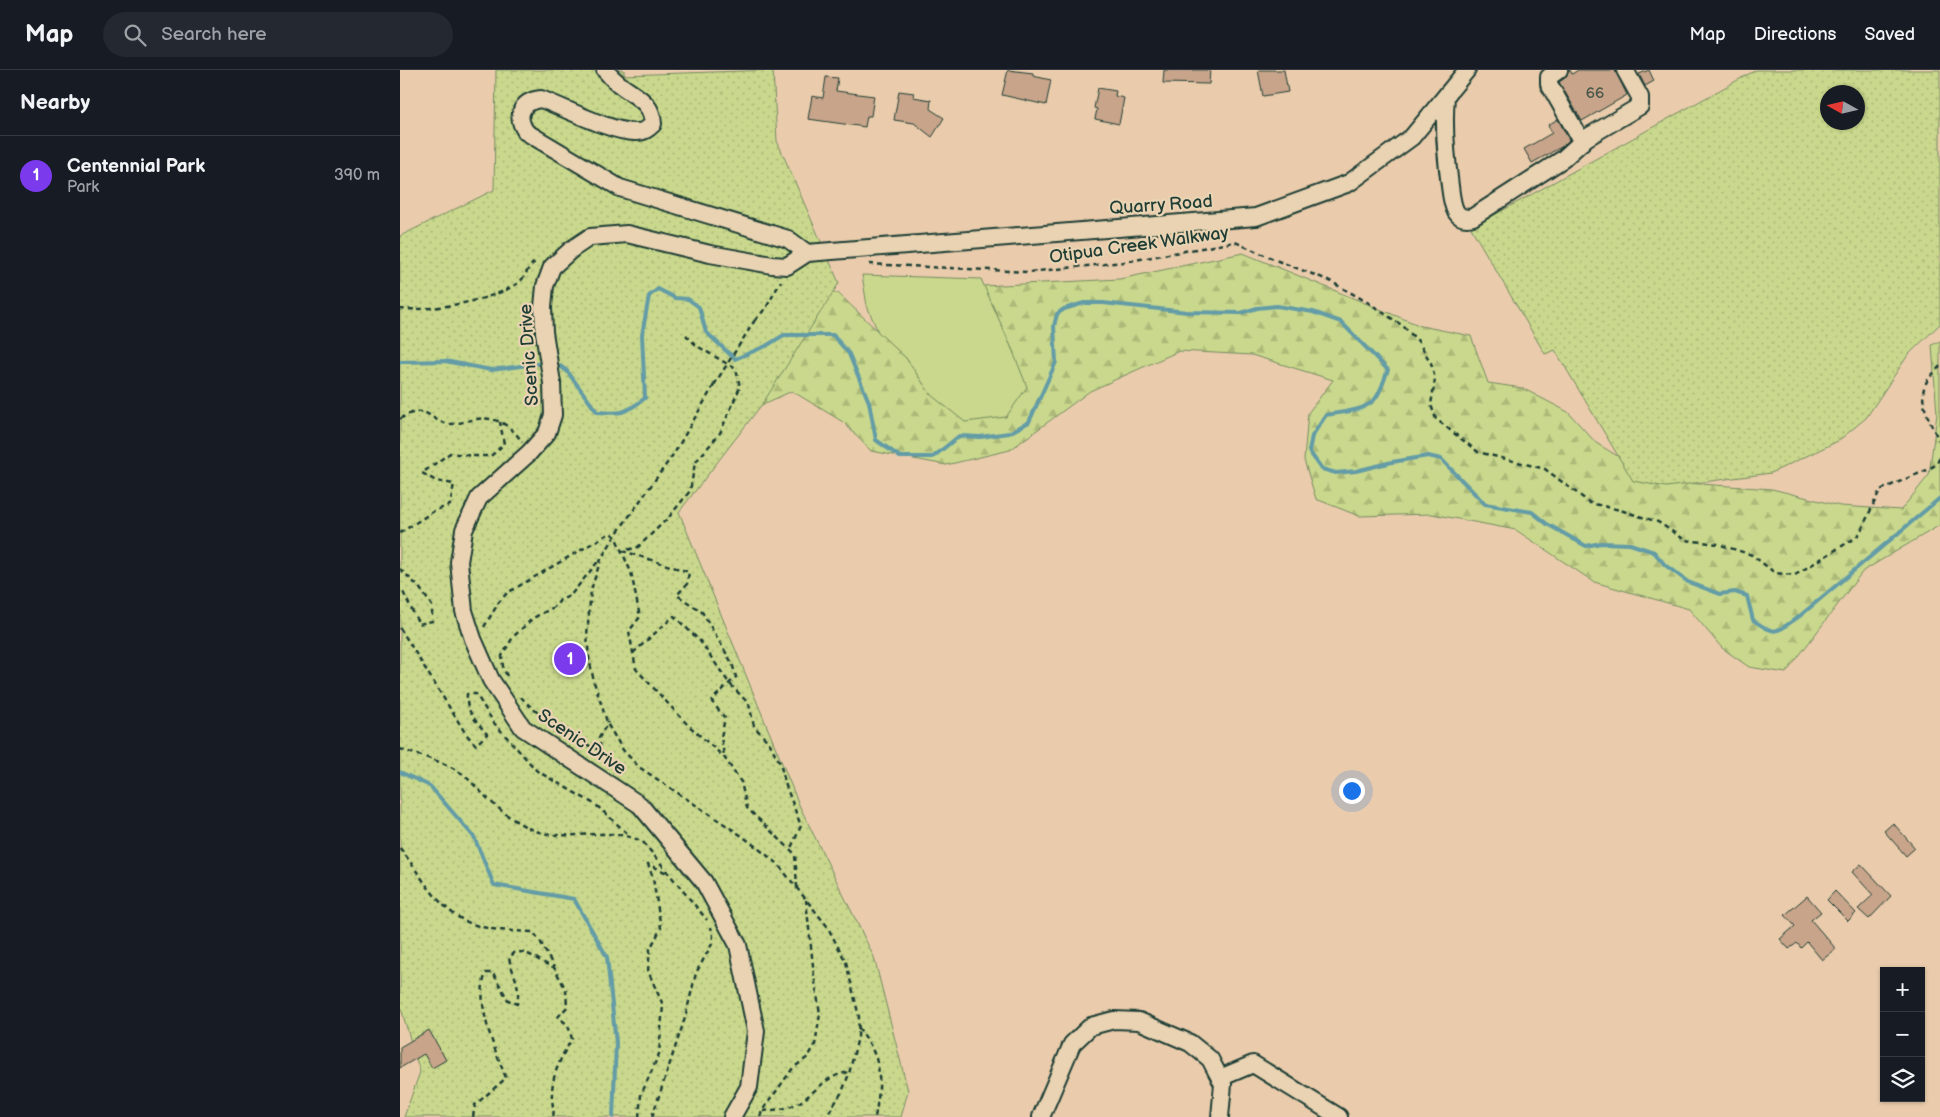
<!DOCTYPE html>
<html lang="en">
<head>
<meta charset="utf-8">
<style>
	:root { --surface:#171b24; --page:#242831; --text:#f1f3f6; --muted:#9ea1a6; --line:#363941; --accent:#7c3aed }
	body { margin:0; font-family:"Balsamiq Sans",sans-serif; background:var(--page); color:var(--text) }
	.controls { position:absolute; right:15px; bottom:15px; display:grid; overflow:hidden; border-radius:0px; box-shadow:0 1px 4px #0004 }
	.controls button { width:45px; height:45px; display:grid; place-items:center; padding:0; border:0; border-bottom:1px solid var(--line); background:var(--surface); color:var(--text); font:25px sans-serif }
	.compass { position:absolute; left:1420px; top:15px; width:45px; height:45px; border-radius:50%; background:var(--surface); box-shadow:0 1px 4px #0004; rotate:278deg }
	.you { position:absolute; left:951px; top:720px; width:18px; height:18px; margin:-12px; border:4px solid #fff; border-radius:50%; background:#1a73e8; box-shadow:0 0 0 8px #1a73e833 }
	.badge { display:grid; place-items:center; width:32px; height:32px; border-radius:50%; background:var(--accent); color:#fff; font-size:16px; font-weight:700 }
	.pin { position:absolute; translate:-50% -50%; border:2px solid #fff; box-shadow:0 1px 5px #0006 }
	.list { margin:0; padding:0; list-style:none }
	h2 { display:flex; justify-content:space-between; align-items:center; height:65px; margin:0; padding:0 20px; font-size:21px }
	h2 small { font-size:16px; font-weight:400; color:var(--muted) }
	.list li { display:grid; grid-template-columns:32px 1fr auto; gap:15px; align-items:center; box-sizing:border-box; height:80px; padding:0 20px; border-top:1px solid var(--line) }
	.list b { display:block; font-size:19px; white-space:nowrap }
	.list p { margin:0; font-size:16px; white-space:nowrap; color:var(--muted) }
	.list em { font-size:16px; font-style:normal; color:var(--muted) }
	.icon { flex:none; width:28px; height:28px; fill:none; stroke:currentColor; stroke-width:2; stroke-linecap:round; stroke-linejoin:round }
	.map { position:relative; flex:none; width:1540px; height:1047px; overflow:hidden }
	header { display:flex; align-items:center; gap:30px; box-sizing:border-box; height:70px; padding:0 25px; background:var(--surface); border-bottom:1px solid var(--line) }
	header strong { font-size:24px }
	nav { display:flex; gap:28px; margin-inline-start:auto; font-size:18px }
	.search { width:350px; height:45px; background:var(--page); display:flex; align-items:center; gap:12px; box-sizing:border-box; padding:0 18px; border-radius:28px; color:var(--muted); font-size:19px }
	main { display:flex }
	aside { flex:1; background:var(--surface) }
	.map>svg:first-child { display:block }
	.forest { fill:url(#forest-firs); stroke:#748a60 }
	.park { fill:url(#park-dots); stroke:#748a60; fill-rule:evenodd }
	.garden { fill:#c9d88c; stroke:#748a60 }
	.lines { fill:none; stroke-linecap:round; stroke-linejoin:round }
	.stream { stroke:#649ca7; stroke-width:4 }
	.building { fill:#c7a48a; stroke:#1f3d34 }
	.minor-casing { stroke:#1f3d34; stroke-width:20 }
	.path { stroke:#1f3d34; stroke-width:2.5; stroke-dasharray:5 4; stroke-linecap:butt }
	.minor { stroke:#e9d3b2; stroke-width:16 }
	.path-bridge { stroke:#1f3d34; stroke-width:2.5; stroke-dasharray:5 4; stroke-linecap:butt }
	.labels { text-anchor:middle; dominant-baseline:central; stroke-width:4.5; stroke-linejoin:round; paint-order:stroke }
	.number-label { font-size:15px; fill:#49574a }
	.street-label { font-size:18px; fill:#1f3d34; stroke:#e9d3b2 }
</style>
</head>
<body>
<header>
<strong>Map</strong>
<div class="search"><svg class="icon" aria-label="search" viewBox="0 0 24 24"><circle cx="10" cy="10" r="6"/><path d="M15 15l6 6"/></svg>Search here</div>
<nav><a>Map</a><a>Directions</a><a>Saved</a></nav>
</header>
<main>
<aside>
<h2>Nearby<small></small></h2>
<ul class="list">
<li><span class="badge">1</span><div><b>Centennial Park</b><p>Park</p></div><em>390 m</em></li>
</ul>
</aside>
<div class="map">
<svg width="1540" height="1047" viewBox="0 0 1540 1047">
	<defs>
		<pattern id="forest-firs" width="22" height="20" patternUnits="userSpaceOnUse" patternTransform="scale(1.25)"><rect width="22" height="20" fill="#c9d88c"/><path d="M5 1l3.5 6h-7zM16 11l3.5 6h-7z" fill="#acba79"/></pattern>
		<pattern id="park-dots" width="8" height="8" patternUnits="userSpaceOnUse" patternTransform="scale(1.25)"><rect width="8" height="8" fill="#c9d88c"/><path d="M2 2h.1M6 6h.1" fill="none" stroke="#acba79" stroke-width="1.8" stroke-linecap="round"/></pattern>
	</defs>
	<rect width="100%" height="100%" fill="#eaccac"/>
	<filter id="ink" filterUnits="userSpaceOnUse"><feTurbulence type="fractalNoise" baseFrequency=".02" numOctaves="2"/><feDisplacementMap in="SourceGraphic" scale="10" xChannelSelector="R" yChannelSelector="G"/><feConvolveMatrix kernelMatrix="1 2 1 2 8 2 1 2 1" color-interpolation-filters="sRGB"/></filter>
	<g filter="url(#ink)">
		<path class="forest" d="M843,183L1021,256L1071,266L1088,313L1122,318L1168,342L1196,373L1239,399L1286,413L1372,419L1440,436L1501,440L1529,405L1537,344L1532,275L1540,271V455L1463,501L1386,603L1349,597L1322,578L1289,539L1194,512L1116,460L1032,444L959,446L916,429L904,390L908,343L933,310L852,285L779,281L690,321L610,380L546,395L471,381L443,352L392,321L344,343L376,225L438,223L506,288L531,325L612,279L583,216L720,209Z"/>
		<g class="park">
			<path d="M96,0H224V5L373,0L377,71L439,213L363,333L279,442L400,737L474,887L508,1021L501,1047H4L20,1002L0,935V166L94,120Z"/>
			<path d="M1356,0H1540V254L1508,285L1466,348L1438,371L1371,403L1266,417L1233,411L1155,280L1145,284L1071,158ZM1428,22H1458V52H1428Z"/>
		</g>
		<path class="garden" d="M462,205L581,209L612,279L627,317L606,347L565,352L531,325L506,288L478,262L467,236Z"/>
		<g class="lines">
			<g class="stream">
				<path d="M0,292L45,291L91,300L144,293"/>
				<path d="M153,295L160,296L167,301L197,342C221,344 225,344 245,328L242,265L249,226L258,219L275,228L288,229L299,237L306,262L335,289L366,276L384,265H433L449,284L469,332L476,370L500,387H533L559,366L580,367L609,363L629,352L656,292L654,256L657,244L664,239L684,233H703L787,242L841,243L857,238L877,236L913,242L941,252L988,300C984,309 981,322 975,329C963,342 941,342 926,345L912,366L909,381L922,399L936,403L956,401L992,392L1028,386L1041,389L1085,434L1132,442L1147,454L1186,476L1201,473L1230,474L1254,482L1265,495L1288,512L1320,524L1335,522L1347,526L1353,550C1378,568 1377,561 1401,545L1540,428"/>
				<path d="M0,702L30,716L74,767L94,815L174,829L207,887L216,973L213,1047"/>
			</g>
		</g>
		<g class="building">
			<path d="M608,0L633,3V6L651,10L646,35L602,25Z"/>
			<path d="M764,0H810L809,14L763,13Z"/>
			<path d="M858,0H884L888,22L863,26Z"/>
			<path d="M1170,0L1172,4L1178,0H1215L1227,25L1182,51L1159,12L1165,8Z"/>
			<path d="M1249,0L1254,11L1245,16L1239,4Z"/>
			<path d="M426,7L438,8L436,21L474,26L471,46H467L465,57L408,49L412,26L423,28Z"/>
			<path d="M698,18L716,21L715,26L724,28L719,54L695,49L697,39L694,38Z"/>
			<path d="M499,21L514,23L513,27L531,30L530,39L544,48L532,67L514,53L494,50Z"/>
			<path d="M1158,49L1169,70L1163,76L1132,93L1124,79L1152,63L1148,55Z"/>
			<path d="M1493,753L1515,778L1506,786L1484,761Z"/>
			<path d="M1461,794L1491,826L1469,849L1458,839L1473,825L1452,802Z"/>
			<path d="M1435,821L1456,843L1448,851L1427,830Z"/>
			<path d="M1407,826L1421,842L1411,850L1436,879L1422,890L1407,872L1401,878L1397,873L1389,879L1380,869L1395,856L1385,845Z"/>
			<path d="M29,960L46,990L32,998L24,984L0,998V977Z"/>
		</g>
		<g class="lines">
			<g class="minor-casing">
				<g id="minor">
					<path d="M205,0C209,5 214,10 219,14C235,27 252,31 253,54C248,59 244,62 236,62C213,63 165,38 141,29C121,31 115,46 126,62L220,118L388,169L407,183"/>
					<path d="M1159,0L1149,7V14L1182,72"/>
					<path d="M1046,27C1043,57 1046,86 1050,116C1051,124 1052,135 1056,142C1060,148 1066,149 1073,147L1163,89L1186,68L1240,36V27L1225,0"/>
					<path d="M820,1008L853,994L939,1047"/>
					<path d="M332,1047L349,1017L356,961L338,875L304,812L240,735L123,658L91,610L73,569L64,541L59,492L64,460L79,428L129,383L147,363L153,345L152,313L144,262L143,237L145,216L152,197L172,179L190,167L227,164L310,184L372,195L387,196L407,183L856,147L949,113L1012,67L1067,0"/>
					<path d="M641,1047L672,974L691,956L714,950L739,951L790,973L810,989L823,1014L820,1047"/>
				</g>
			</g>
			<g class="path">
				<path d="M469,194L629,202L724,192L835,172L878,191L928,210L969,233L1003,256L1018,271L1031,293L1035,309L1031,335L1036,349L1078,382L1145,399L1190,433L1220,440L1258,452L1285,470L1318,474L1352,485L1375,503L1395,505L1455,468L1460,463L1480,420L1527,400L1537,394L1540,386"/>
				<path d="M0,239C30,241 93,231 118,213C127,207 127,194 138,191"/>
				<path d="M355,250L366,238L381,211"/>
				<path d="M286,265L297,276L336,299L340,317L320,363L295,393L290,421L269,447L238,477L223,481L289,502L287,514L277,525L302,542L332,593L336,607L316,626L312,632L325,648L321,667L324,685"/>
				<path d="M1540,296C1535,302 1528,308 1525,315C1518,333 1532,356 1540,372"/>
				<path d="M314,315L275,382L215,466L201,489L191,520L187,565L189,588L194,612L208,655L223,680L239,697L342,766L377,793L427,856L446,892L459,947L458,967L449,1004L442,1022L426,1047"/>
				<path d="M0,349C29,331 28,352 50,354C59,354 68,350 77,349C96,346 112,356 122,372"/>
				<path d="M0,463L34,441L50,435L54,414L36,411L22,403L50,383L74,386H91L104,374L100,352"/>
				<path d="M0,499L19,517L32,536V551L19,554L2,520L0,521"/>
				<path d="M84,557L99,532L107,523L210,463L215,466L231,502L240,547L229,561L236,599L287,654L324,687L341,712L347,738L395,784L397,817"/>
				<path d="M0,558L66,664L76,675L87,664C76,651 65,641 67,624H76L94,653L137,701L196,735L228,764"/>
				<path d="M233,583L274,546L300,571L329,613L349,634L354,656L370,674L380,693L386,716L401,756L390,780"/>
				<path d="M107,606L103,597L102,586L113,567L133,548L156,536L160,530L170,526L200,489"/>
				<path d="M121,627C137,645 177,673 201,680L199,668L208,652"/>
				<path d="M0,679C21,687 42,690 61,703C69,709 76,717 83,724C97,738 114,752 133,760C169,774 206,754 243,772L307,850"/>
				<path d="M0,778C22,806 41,847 79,856C96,861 114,861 133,862L140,871L166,920L167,937L158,947L168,955L172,969C162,985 152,1004 152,1024C151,1032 155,1039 153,1047"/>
				<path d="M458,957C483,989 482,1009 475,1047"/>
				<path d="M363,1041C376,1040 388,1039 400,1032C418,1020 426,1005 450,1002"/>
				<path d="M73,1047L75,1035L106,1008C95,980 74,932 86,903H93L108,930L117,934C121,914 113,906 109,888L115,882C131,881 138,892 153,897"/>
				<path d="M239,1047L241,1025L259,984L263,935L248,901L250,879L261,858L253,808L248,794L267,803"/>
				<path d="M252,1047L285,948L296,903L312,874L313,866L311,857"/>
				<path d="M360,1047L362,1041L393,998L408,987L415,975L420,944L414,905L406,830"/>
			</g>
			<use href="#minor" class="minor"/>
			<path class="path-bridge" d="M314,315L355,250"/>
		</g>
	</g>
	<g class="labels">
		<g class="number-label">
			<text x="1195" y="23">66</text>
		</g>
		<g class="street-label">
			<text transform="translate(761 135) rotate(-4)">Quarry Road</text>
			<text transform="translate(739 175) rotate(-8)">Otipua Creek Walkway</text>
			<text transform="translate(129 285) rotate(-94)">Scenic Drive</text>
			<text transform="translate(182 672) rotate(34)">Scenic Drive</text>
		</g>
	</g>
</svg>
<div class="controls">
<button>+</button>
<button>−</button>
<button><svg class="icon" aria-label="layers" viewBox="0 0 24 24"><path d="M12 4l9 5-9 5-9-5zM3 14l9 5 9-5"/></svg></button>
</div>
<svg class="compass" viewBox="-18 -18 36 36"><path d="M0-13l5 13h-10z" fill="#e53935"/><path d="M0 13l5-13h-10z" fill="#9ea1a6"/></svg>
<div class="you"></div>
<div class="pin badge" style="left:170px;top:589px">1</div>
</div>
</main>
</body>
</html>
